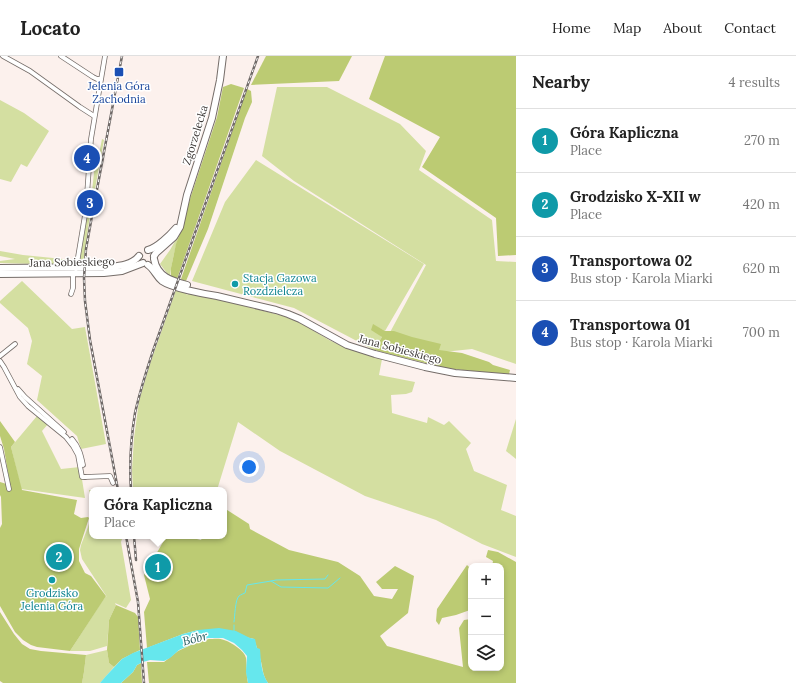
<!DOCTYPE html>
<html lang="en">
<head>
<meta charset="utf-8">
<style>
	:root { --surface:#fff; --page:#f2f2f2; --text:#222; --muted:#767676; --line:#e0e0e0; --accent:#0f766e }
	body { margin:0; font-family:Lora,serif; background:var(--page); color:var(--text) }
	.controls { position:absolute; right:12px; bottom:12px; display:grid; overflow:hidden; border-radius:8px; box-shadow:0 2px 6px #0003 }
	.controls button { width:36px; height:36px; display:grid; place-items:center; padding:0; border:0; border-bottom:1px solid var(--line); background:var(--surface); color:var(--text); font:20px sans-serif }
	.you { position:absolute; left:249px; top:411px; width:14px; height:14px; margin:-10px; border:3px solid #fff; border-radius:50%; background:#1a73e8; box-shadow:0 0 0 6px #1a73e833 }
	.badge { display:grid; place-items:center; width:26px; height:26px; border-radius:50%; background:var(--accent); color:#fff; font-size:13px; font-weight:700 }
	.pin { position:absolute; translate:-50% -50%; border:2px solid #fff; box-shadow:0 1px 4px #0006 }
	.popup { position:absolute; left:89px; top:431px; width:138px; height:52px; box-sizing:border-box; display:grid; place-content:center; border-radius:8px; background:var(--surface); filter:drop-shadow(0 1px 3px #0005); font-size:13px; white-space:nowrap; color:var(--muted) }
	.popup b { font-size:15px; color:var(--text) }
	.popup::after { content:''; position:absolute; left:50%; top:100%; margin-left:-8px; border:8px solid transparent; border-top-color:var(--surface) }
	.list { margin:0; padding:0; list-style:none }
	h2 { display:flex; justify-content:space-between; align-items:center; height:52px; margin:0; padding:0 16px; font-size:17px }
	h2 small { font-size:13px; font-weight:400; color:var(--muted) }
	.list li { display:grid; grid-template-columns:26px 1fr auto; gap:12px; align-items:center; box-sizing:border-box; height:64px; padding:0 16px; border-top:1px solid var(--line) }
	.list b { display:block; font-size:15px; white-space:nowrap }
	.list p { margin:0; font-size:13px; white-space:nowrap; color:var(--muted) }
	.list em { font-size:13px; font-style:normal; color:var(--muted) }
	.icon { flex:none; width:22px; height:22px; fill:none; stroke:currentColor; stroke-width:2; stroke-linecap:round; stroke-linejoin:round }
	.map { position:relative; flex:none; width:516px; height:627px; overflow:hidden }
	header { display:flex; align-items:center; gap:24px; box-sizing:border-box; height:56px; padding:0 20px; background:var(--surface); border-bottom:1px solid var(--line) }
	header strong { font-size:19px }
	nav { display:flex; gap:22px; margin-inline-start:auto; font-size:14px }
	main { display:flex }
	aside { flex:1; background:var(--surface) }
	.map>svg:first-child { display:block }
	.green { fill:#d4dfa1 }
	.forest { fill:#bccb73 }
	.water { fill:#66e7ed }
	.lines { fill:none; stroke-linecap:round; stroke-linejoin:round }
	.stream { stroke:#66e7ed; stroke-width:1 }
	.minor-casing { stroke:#756d69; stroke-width:5.5 }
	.primary-casing { stroke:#756d69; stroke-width:8 }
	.minor { stroke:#fff; stroke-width:4 }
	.primary { stroke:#fff; stroke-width:6 }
	.rail-casing { stroke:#6f6967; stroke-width:2.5 }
	.rail { stroke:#fff; stroke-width:1; stroke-dasharray:3; stroke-linecap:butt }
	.transit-dot { fill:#1a4fb4; stroke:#fff; stroke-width:1.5 }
	.culture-dot { fill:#0f9aa8; stroke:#fff; stroke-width:1.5 }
	.labels { text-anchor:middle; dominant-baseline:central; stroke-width:3; stroke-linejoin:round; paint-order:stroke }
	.transit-label { font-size:11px; fill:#164399; stroke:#fff }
	.street-label { font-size:11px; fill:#3c3836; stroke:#fff }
	.culture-label { font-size:11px; fill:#0d838f; stroke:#fff; text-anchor:start }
	.water-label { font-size:12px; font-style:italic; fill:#265d60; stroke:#fff }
</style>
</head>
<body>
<header>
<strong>Locato</strong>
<nav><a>Home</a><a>Map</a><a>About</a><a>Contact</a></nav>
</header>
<main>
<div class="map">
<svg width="516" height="627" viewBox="0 0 516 627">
	<rect width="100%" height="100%" fill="#fcf1ed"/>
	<g class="green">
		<path d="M277,31H327L400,68L426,95L419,114L492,164L496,205L516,206V308L472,293L434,297L387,282L426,209L294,125L262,100Z"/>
		<path d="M0,44L24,57L49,75L27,111L21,108L11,126L0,123Z"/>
		<path d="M102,83L104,84L89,166L83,208L80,205L88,153C93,148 90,143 90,136L92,135L95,108H97Z"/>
		<path d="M256,104L424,208L385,275L373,269L382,281L374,294L294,252L192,225L225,146Z"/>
		<path d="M189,140H191C183,167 173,193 170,221L160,208L170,194L178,180Z"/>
		<path d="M0,195L23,199L73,204L71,208L69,209L0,207V205L15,203L0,200Z"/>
		<path d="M22,225L72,273L85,271L106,388L81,393L77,380L37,344L42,320L27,308L32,285L28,272L0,247V245Z"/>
		<path d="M176,234L185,236L187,239L188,238L187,235L283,260L299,266L329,284L346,292L382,303L379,319L415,326L412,336L406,338L391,339L392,357L427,367L428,361L444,369L449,365L471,387L466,393L474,415L507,429L501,454L516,460V501L482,488L436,464L365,440L280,395L238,366L217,434H133L132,414L134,382L139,345L150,308Z"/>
		<path d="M37,360L48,368L42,375L61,413L80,411L85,442L21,433L11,391Z"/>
		<path d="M516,363V403L506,395Z"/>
		<path d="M89,434H92V480H123L121,486L131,544L126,552L115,547L116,549L109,564L107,590L90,595H70L101,547L106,540L107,541L82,503L80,494L81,489L88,471L92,457Z"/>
		<path d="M107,594L109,607L114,611L100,627H82L84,616L86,599Z"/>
	</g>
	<g class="forest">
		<path d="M266,0H352L339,25L251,29Z"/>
		<path d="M385,0H516V199L498,200L496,162L422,111L440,81L369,43Z"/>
		<path d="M231,28L244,32L177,223L171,220V212L176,188L180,177L191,140L217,61L223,31Z"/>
		<path d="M247,33L251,35L252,46L245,62L208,173L186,225L180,223H181Z"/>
		<path d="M373,268L385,275H394L412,281L441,288L439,294L462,297L489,306L493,309L510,314L509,318L472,315L445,312L374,294L382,281L371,274Z"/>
		<path d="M0,365L15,386L11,391L22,434L77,444L74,458L81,462L88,461L89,462L79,493V505L85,517L91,520L106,540L70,595L37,591L31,589L23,584L15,576L0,550V472L2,468L1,441L0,439V426L10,429L4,393L0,380Z"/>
		<path d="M224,452L249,468L250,473L289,494L338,506L360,520L374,540L392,543L398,533H382L376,526L395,510L414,520L408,557L380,580L387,590L463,611L459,572L464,564L471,563V612H501V510H492L493,505L486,501L488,494L498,496L516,506V627H268C262,619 263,611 260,602C259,596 256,590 254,583L250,582L198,574L183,578L147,592L144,556L150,543L144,519L166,481L185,480L201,484L203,480H224Z"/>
		<path d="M467,509L471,513V555L470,554L456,559L442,562L439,569L436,565L437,553Z"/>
		<path d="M116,549L135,557L138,561L140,594L122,603L114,611L109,607L107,594L109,564Z"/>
		<path d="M0,556L14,578L22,588L30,593L41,595L86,599L84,616L82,627H3L0,625Z"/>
		<path d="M209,583C213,583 220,582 224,584C231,586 245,595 246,602C247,610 246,618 248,627H149L147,606H164L178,595L191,589Z"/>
		<path d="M141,607L142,627H121L133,616L137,609Z"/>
	</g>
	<path class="water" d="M219,572L236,575L250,582L255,583L257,592L260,593C261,605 261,617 268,627H248L246,616L247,600L242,594L234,587L223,582H208L194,587L179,594L170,602L164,605L150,604L143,606L137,609L133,616L121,627H100L106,620L122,603L133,597L183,578L198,574Z"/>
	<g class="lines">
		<g class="stream">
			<path d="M271,525L276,524L325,523L328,519"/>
			<path d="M234,566C235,560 235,544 239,540C240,539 245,537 245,537L247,529L271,525L281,531L328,532L340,522"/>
			<path d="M234,575V569"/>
		</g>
		<g class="minor-casing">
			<g id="minor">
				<path d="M3,0L30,15L80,51L94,60"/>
				<path d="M61,0L93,21L97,23H100"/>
				<path d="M76,213L86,153L91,83L105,0"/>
				<path d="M71,238L73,232V218"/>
				<path d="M0,300L15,288"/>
				<path d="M0,305L4,311L20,341L28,350L66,381L73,390L78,399L82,421H85"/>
				<path d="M18,333L25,341L64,376"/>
				<path d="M72,383C79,391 81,399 83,409"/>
				<path d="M0,391L9,433"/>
				<path d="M85,421L110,420L113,427"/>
			</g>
		</g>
		<g class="primary-casing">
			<g id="primary">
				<path d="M148,194C157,192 170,179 176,172"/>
				<path d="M154,200L156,197L174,181L180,171L187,139L212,62L220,24L223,0"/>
				<path d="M154,203C157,221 172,225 187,229"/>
				<path d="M148,209C154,213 156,220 162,225C172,232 204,238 217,240L276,254L288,258L300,263L347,289L375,298L425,311L455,317L516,322"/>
				<path d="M0,212L109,211C119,210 132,209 139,200"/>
				<path d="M0,218L104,217L122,215L143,207"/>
			</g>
		</g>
		<use href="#minor" class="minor"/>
		<use href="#primary" class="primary"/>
		<g class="rail-casing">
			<g id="rail">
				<path d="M118,434L90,284L85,245L84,222L86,193L92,160L122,0"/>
				<path d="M131,434C129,408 131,382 135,357C140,335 147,313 154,292L258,0"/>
				<path d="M126,480L138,546L144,627"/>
				<path d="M134,480L136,504"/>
			</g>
		</g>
		<use href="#rail" class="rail"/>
	</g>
	<rect class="transit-dot" x="114" y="11" width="10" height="10" rx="2"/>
	<g class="culture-dot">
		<circle cx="235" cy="228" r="4"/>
		<circle cx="52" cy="524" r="4"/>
	</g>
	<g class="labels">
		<g class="transit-label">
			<text x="119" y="30">Jelenia Góra<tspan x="119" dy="13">Zachodnia</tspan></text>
		</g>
		<g class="street-label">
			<text transform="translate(195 79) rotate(-73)">Zgorzelecka</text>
			<text transform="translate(72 206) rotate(-1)">Jana Sobieskiego</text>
			<text transform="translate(400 293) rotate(15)">Jana Sobieskiego</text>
		</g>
		<g class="culture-label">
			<text x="243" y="222">Stacja Gazowa<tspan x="243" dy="13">Rozdzielcza</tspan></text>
			<text x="52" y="537" text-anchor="middle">Grodzisko<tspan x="52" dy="13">Jelenia Góra</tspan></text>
		</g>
		<g class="water-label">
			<text transform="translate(195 582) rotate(-14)">Bóbr</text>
		</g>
	</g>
</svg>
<div class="controls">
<button>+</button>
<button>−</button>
<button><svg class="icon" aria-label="layers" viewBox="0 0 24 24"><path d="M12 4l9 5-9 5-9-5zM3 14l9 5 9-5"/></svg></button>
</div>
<div class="you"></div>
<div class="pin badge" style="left:158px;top:511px;background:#0f9aa8">1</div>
<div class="popup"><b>Góra Kapliczna</b>Place</div>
<div class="pin badge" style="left:59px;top:501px;background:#0f9aa8">2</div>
<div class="pin badge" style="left:90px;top:147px;background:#1a4fb4">3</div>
<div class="pin badge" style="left:87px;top:102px;background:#1a4fb4">4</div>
</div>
<aside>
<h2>Nearby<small>4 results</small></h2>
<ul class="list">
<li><span class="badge" style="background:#0f9aa8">1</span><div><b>Góra Kapliczna</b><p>Place</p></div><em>270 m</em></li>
<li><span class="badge" style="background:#0f9aa8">2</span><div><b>Grodzisko X-XII w</b><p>Place</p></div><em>420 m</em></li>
<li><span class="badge" style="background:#1a4fb4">3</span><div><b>Transportowa 02</b><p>Bus stop · Karola Miarki</p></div><em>620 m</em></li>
<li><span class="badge" style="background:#1a4fb4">4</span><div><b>Transportowa 01</b><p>Bus stop · Karola Miarki</p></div><em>700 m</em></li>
</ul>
</aside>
</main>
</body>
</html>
